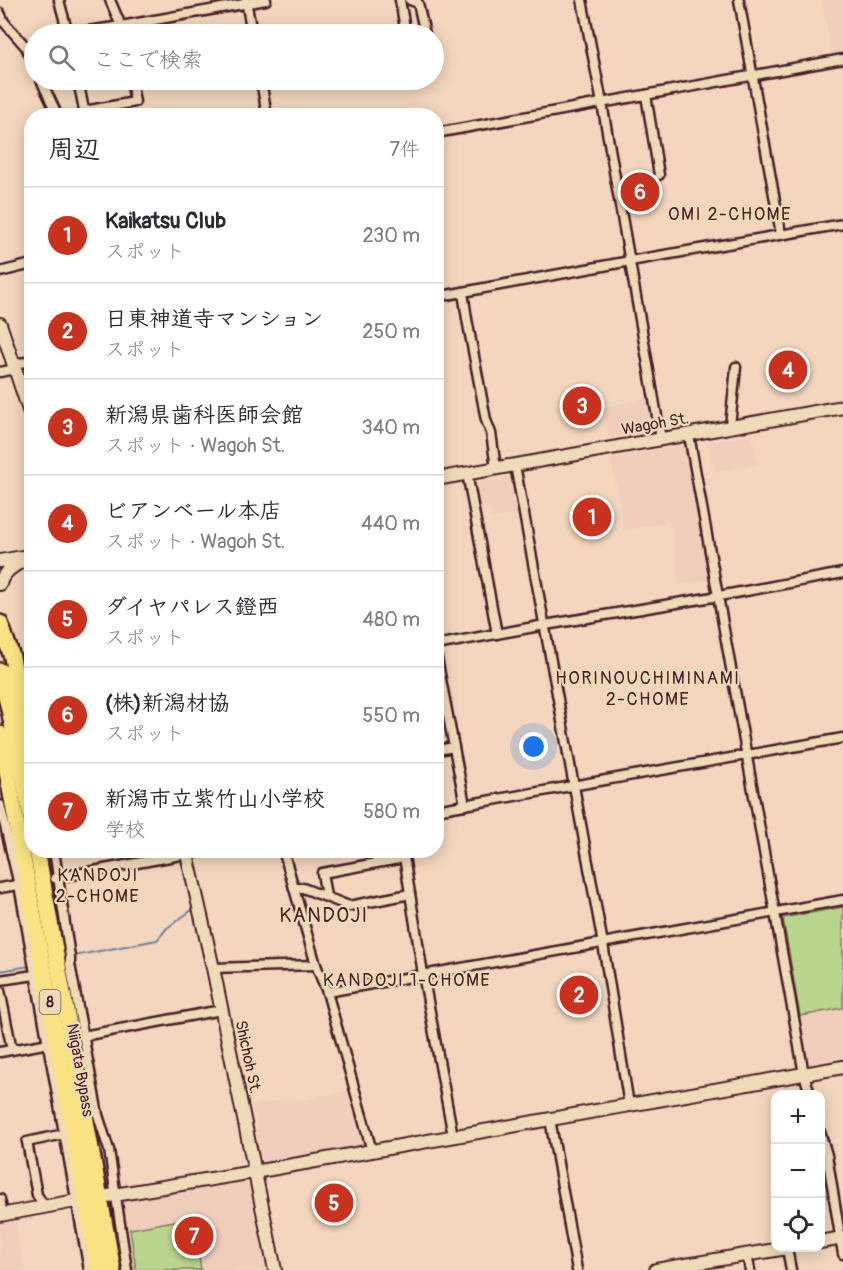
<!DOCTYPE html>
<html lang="ja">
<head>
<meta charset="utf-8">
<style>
	:root { --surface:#fff; --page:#f7f7f7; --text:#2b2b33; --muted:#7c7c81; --line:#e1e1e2; --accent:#c8321e }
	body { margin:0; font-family:Pangolin,"Klee One",sans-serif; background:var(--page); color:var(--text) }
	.controls { position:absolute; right:18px; bottom:18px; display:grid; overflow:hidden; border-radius:12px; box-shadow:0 3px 15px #0003 }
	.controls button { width:54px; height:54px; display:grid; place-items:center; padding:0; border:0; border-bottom:2px solid var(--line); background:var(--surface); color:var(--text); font:30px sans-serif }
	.you { position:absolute; left:534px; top:747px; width:21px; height:21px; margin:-15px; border:4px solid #fff; border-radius:50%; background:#1a73e8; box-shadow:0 0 0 9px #1a73e833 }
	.badge { display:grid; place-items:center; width:39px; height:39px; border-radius:50%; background:var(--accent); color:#fff; font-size:20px; font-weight:700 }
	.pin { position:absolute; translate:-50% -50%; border:3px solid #fff; box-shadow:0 2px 6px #0006 }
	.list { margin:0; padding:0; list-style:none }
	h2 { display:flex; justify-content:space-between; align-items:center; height:78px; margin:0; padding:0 24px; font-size:26px }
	h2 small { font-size:20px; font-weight:400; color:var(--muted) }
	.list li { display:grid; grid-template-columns:39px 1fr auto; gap:18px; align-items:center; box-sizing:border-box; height:96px; padding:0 24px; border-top:2px solid var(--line) }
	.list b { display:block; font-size:22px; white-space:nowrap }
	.list p { margin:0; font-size:20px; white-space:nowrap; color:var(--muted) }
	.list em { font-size:20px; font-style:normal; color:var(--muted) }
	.icon { flex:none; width:33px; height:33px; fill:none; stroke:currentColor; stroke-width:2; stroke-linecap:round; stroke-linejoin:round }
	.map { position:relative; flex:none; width:843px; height:1270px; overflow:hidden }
	.search { position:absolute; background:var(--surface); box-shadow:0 3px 15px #0003; left:24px; top:24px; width:420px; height:66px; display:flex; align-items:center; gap:15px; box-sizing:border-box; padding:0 21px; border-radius:33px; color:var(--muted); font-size:22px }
	.panel { position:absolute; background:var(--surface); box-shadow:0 3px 15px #0003; left:24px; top:108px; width:420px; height:750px; border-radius:24px }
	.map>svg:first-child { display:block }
	.built { fill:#f0ccbb }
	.green { fill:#b8d58d; stroke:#817a5c; stroke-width:1.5 }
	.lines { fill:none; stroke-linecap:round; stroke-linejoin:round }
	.stream { stroke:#70829d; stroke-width:2 }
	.street-casing { stroke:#4a1f2b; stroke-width:13 }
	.secondary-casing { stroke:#4a1f2b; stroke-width:16 }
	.highway-casing { stroke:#4a1f2b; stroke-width:20 }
	.street { stroke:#efdab8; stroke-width:8 }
	.secondary { stroke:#efdab8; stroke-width:12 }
	.highway { stroke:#f8e281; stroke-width:15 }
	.labels { text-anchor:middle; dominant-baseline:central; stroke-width:4.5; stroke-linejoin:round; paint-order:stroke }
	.shield { fill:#efdab8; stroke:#7c5755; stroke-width:1.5 }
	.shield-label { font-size:15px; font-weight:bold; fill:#4a1f2b }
	.street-label { font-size:16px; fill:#4a1f2b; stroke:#efdab8 }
	.neighbourhood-label { font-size:18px; letter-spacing:1.5px; fill:#4a1f2b; stroke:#efdab8 }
	.quarter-label { font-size:20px; letter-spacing:1.5px; fill:#4a1f2b; stroke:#efdab8 }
</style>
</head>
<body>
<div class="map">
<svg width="843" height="1270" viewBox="0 0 843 1270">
	<rect width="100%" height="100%" fill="#f2d5bc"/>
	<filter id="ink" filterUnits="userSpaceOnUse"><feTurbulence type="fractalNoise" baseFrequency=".0167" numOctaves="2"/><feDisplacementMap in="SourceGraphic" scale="12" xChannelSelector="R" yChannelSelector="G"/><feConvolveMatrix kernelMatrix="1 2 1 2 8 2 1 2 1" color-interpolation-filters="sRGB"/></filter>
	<g filter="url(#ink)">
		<g class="built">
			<path d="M822,0H843V55L832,57Z"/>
			<path d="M651,398L657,429L609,437L604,407Z"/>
			<path d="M752,434L757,464L713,472L708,442Z"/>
			<path d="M688,445L713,578L679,585L669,522L624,530L611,458Z"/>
			<path d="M515,477L521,513L492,518L490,506L476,508L472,484Z"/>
			<path d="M843,903V1057L806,1064L778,914Z"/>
			<path d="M353,1090L364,1147L264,1167L252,1106L294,1098L295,1102Z"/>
			<path d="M243,1182L252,1186L267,1270H132L121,1202L187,1188L224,1187Z"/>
			<path d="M14,1217L24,1270H0V1219Z"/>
		</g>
		<g class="green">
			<path d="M843,907V1008L800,1016L783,918Z"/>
			<path d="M180,1220L184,1248L197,1246L201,1270H136L130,1229Z"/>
		</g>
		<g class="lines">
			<g class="stream">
				<path d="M74,956L157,940L167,928L192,910"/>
				<path d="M0,971L30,966"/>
			</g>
			<g class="street-casing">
				<g id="street">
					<path d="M59,0L68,34"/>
					<path d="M110,0L121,26L123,34"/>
					<path d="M246,0L252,34"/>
					<path d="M400,0L406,34"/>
					<path d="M410,0L418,3L425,34"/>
					<path d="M582,0L602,103L661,439"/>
					<path d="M739,0L781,234"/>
					<path d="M0,13L4,22L26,47L34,65"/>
					<path d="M68,34L121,26L266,0"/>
					<path d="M41,80L55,110L56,116"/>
					<path d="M78,80L85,115"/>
					<path d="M261,80L267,116"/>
					<path d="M646,95L659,175"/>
					<path d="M84,111L135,102L131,80"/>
					<path d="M436,133L843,59"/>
					<path d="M0,272L32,264"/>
					<path d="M463,292L467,319L486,420L491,433L496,468"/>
					<path d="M436,297L630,261L843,224"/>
					<path d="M13,364L32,361"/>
					<path d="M0,372L15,369"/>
					<path d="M730,426L736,367"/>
					<path d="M689,435L804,1074L810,1094"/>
					<path d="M515,465L603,944L629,1105"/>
					<path d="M467,473L497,634"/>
					<path d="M436,645L545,625L719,596L843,573"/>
					<path d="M436,653L465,805"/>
					<path d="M24,684L32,717"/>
					<path d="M443,749L454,747"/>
					<path d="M0,805L19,885L89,1270"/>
					<path d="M436,810L843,738"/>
					<path d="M54,850L70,957V964L98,1115L109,1150L127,1270"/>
					<path d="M283,850L316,965L327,992L372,1151"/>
					<path d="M403,850L423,974L453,1136"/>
					<path d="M55,878L208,850"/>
					<path d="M0,888L23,884"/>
					<path d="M294,888H303L349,906L410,894"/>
					<path d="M326,896L322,873L404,858"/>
					<path d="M213,968L316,965"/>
					<path d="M0,980L35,975"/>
					<path d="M0,990L12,1050"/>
					<path d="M327,992L843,900"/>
					<path d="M83,1036L221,1010"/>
					<path d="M0,1052L49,1043"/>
					<path d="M550,1119L577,1270"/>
					<path d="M820,1132L827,1155L843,1254"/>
					<path d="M0,1199L3,1215"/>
					<path d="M45,1207L37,1195L27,1142L64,1134"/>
					<path d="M787,1248L791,1270"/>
					<path d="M747,1254L750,1270"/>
				</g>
			</g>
			<g class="secondary-casing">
				<g id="secondary">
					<path d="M0,324L32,419"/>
					<path d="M436,479L843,407"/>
					<path d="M0,561L22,557"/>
					<path d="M0,584C3,570 18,564 30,556"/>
					<path d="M186,850L213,968L275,1270"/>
					<path d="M108,1196L254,1172L843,1067"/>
					<path d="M0,1215L81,1200"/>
					<path d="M820,1242L843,1238"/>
					<path d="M656,1270L787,1248"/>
				</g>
			</g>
			<g class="highway-casing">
				<g id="highway">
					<path d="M0,623L12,657L24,726L32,783"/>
					<path d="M0,671L9,709L32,822"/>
					<path d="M0,734L99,1270"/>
					<path d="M37,850L113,1270"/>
				</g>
			</g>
			<use href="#street" class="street"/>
			<use href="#secondary" class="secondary"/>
			<use href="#highway" class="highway"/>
		</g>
	</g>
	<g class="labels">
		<rect class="shield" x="39.5" y="990" width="21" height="24" rx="4.5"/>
		<g class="shield-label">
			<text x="50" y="1002">8</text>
		</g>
		<g class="street-label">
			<text transform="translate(655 424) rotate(-10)">Wagoh St.</text>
			<text transform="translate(248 1057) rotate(78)">Shichoh St.</text>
			<text transform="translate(80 1070) rotate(80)">Niigata Bypass</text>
		</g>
		<g class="neighbourhood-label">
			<text x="730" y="214">OMI 2-CHOME</text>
			<text x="648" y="678">HORINOUCHIMINAMI<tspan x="648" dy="21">2-CHOME</tspan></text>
			<text x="98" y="875">KANDOJI<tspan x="98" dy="21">2-CHOME</tspan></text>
			<text x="407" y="980">KANDOJI 1-CHOME</text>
		</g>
		<g class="quarter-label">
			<text x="324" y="915">KANDOJI</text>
		</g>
	</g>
</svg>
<div class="controls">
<button>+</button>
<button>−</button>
<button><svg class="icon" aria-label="locate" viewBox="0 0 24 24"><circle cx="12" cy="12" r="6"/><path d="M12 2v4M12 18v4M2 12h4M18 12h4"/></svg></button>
</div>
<div class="you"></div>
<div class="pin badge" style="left:592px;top:517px">1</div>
<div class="pin badge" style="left:579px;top:995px">2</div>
<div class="pin badge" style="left:582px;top:406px">3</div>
<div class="pin badge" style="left:788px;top:370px">4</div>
<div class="pin badge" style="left:334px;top:1203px">5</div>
<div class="pin badge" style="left:640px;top:192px">6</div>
<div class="pin badge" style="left:194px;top:1236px">7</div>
<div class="search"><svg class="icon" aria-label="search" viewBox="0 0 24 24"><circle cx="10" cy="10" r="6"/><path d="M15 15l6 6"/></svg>ここで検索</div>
<section class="panel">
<h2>周辺<small>7件</small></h2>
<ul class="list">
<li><span class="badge">1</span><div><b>Kaikatsu Club</b><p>スポット</p></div><em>230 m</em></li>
<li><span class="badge">2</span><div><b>日東神道寺マンション</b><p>スポット</p></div><em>250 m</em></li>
<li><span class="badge">3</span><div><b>新潟県歯科医師会館</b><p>スポット · Wagoh St.</p></div><em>340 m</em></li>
<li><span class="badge">4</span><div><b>ビアンベール本店</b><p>スポット · Wagoh St.</p></div><em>440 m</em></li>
<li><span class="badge">5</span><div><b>ダイヤパレス鐙西</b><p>スポット</p></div><em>480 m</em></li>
<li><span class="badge">6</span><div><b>(株)新潟材協</b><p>スポット</p></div><em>550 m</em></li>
<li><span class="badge">7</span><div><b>新潟市立紫竹山小学校</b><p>学校</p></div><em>580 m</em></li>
</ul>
</section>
</div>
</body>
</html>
